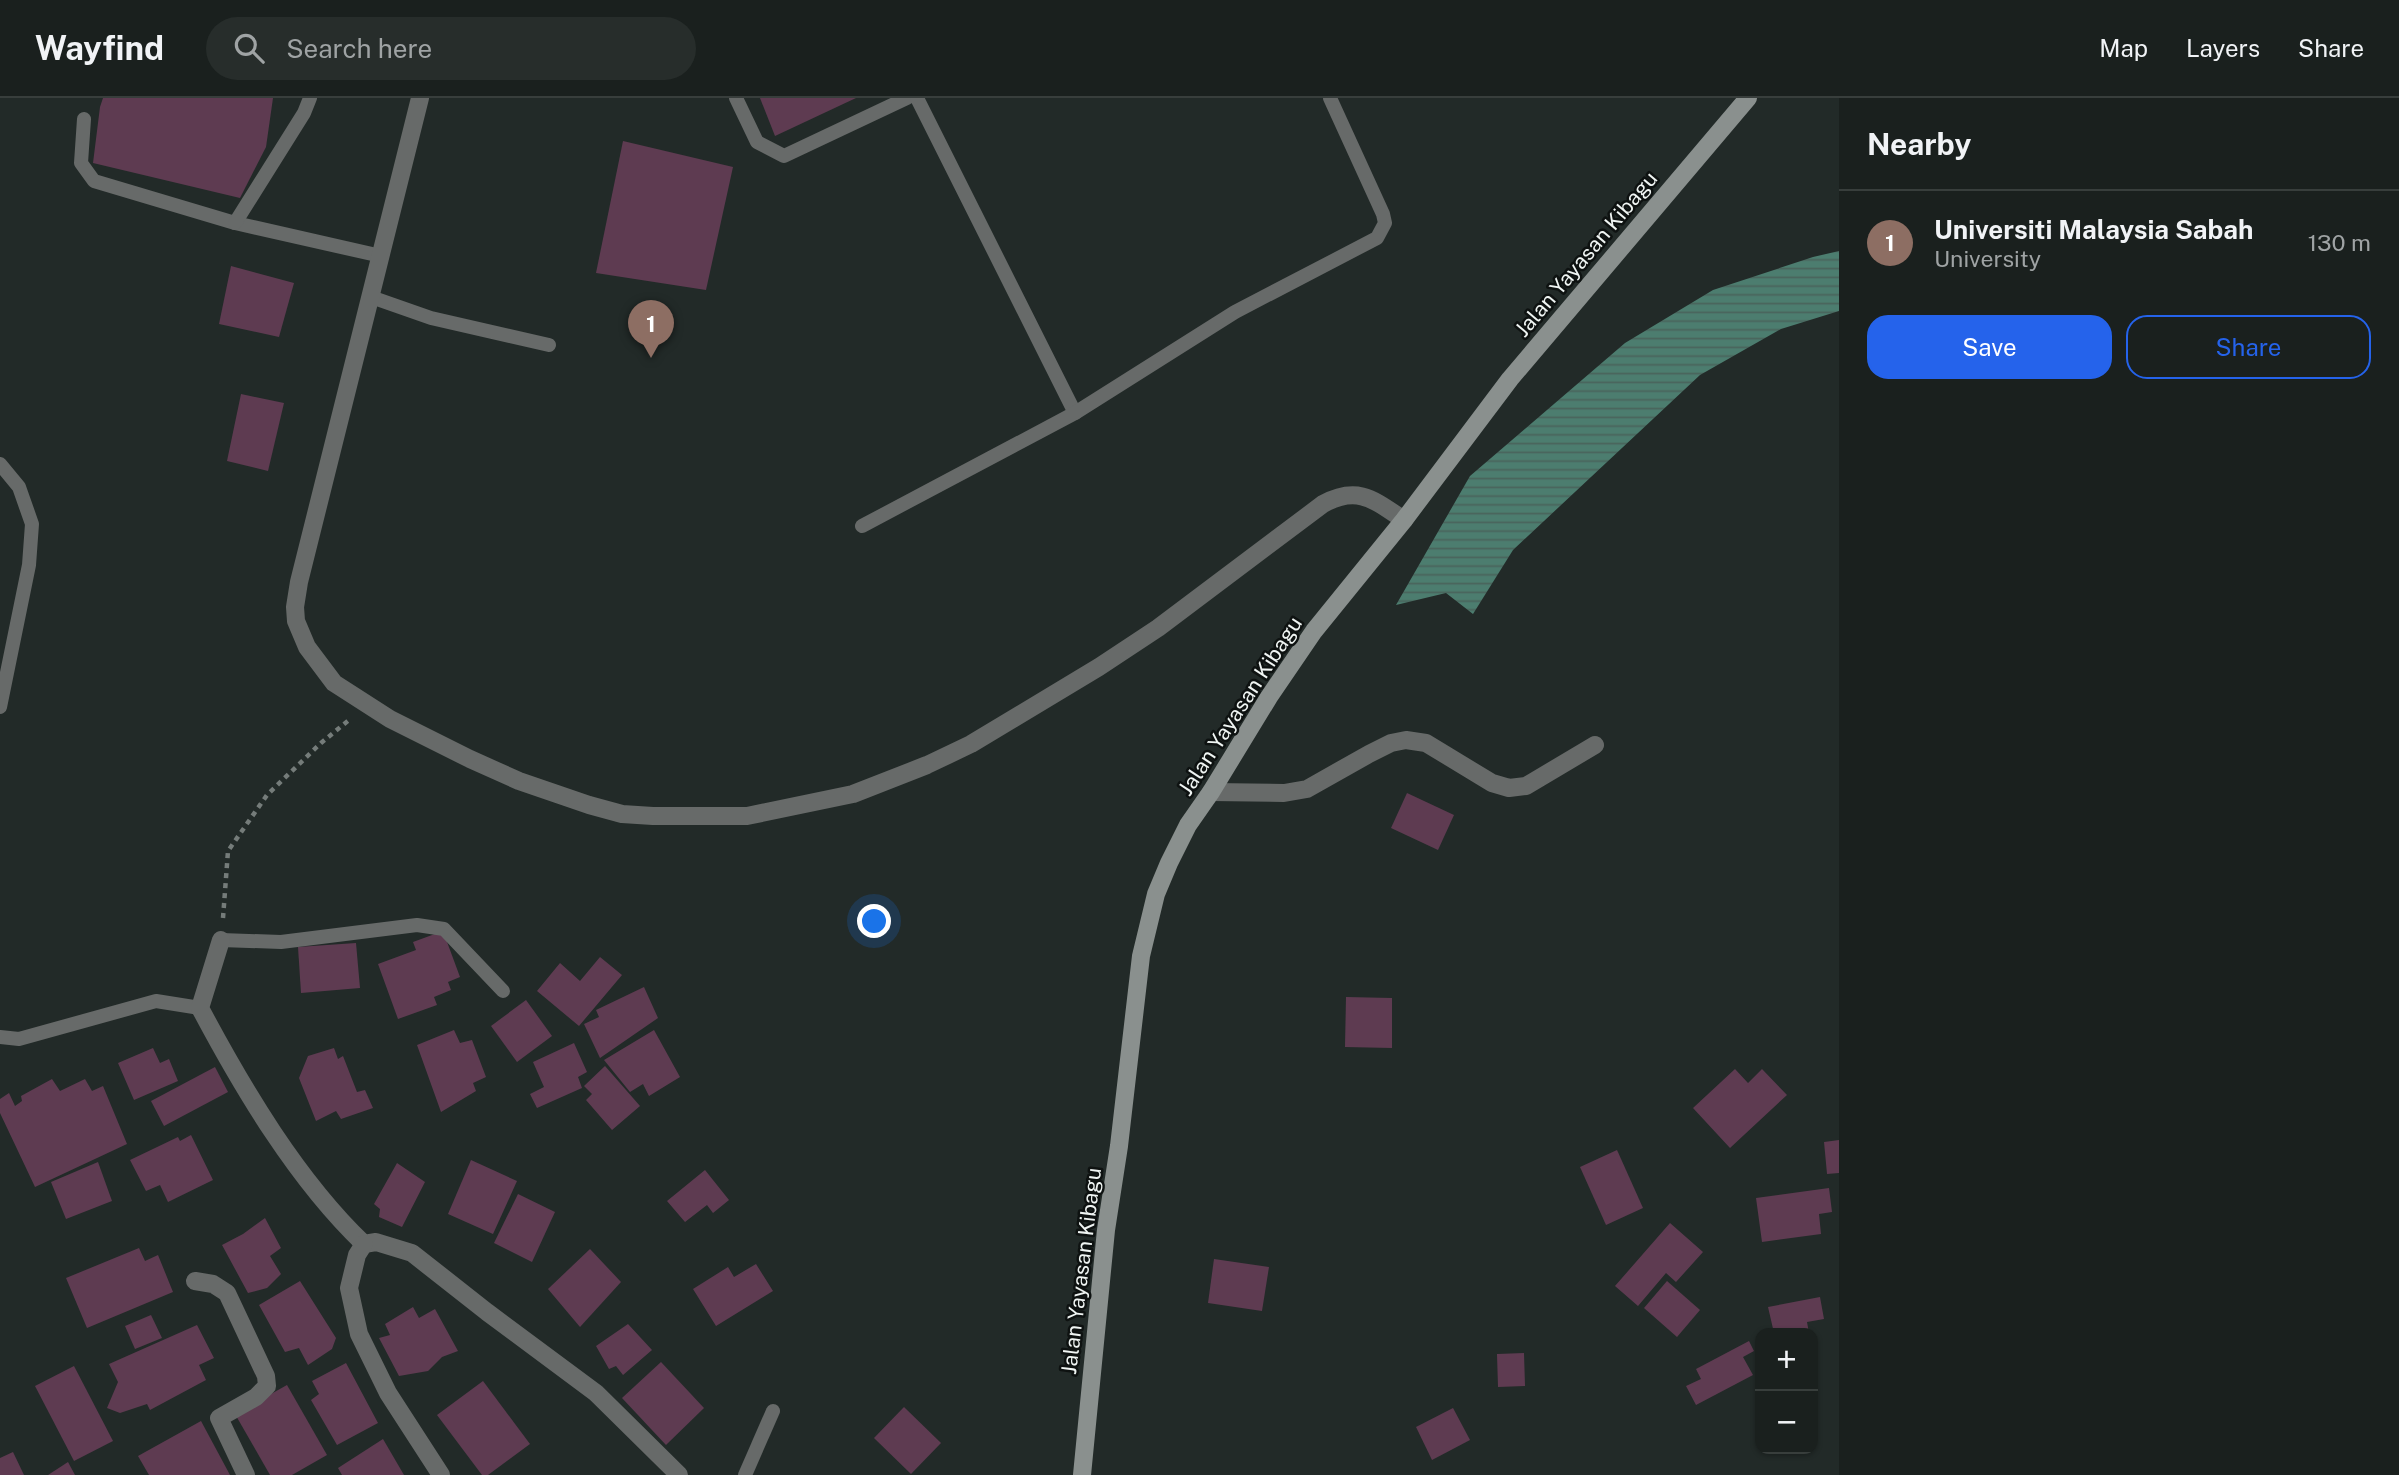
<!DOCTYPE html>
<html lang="en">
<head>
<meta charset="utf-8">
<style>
	:root { --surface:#1a201e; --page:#272d2b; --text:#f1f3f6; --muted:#9fa3a4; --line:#383e3c; --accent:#2563eb }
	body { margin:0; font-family:"Public Sans",sans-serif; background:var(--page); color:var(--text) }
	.controls { position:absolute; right:21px; bottom:21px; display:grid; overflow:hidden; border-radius:14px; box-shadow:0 2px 5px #0004 }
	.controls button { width:63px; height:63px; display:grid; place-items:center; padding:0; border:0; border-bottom:2px solid var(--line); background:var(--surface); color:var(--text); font:35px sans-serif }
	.you { position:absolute; left:875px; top:824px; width:24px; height:24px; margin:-18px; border:5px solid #fff; border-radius:50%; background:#1a73e8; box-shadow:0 0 0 10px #1a73e833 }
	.badge { display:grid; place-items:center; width:46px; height:46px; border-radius:50%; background:var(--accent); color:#fff; font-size:23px; font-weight:700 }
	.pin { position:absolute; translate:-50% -58px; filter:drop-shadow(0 2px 4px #0008) }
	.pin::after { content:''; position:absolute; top:37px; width:24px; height:21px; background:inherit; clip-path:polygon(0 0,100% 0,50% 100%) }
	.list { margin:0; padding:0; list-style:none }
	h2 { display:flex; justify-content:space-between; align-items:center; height:91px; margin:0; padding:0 28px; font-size:30px }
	h2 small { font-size:23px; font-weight:400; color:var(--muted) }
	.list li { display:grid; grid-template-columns:46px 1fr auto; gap:21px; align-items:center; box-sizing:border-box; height:105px; padding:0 28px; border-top:2px solid var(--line) }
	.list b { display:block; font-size:26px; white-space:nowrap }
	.list p { margin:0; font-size:23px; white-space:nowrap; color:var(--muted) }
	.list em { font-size:23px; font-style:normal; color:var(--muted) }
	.actions { display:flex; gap:14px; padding:21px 28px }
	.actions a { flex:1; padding:16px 0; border:2px solid var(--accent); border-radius:21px; text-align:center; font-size:24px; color:var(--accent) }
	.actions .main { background:var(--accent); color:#fff }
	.icon { flex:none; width:38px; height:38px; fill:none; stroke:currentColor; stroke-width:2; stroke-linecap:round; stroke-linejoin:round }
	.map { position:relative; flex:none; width:1839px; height:1377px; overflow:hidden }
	header { display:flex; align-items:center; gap:42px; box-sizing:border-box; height:98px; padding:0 35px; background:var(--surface); border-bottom:2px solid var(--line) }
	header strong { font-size:33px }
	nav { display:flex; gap:38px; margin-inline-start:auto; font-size:24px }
	.search { width:490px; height:63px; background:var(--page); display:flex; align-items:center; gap:18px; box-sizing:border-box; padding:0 24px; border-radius:38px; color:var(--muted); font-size:26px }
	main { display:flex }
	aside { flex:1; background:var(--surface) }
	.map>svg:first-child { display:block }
	.water { fill:url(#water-rules) }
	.building { fill:#5e3b51 }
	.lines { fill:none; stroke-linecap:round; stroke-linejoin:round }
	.path { stroke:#757c7a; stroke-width:4.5; stroke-dasharray:5 5; stroke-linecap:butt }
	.lane { stroke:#676a69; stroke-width:14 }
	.street { stroke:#676a69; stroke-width:18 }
	.secondary { stroke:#8a908e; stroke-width:18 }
	.labels { text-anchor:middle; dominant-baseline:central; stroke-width:5; stroke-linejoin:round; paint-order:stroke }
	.street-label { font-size:21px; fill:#f0f5f3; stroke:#0e1211 }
</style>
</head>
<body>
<header>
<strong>Wayfind</strong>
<div class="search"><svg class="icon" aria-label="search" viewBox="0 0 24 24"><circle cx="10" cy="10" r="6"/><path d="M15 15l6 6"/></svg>Search here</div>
<nav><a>Map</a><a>Layers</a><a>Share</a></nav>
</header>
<main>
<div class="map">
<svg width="1839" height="1377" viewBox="0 0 1839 1377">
	<defs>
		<pattern id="water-rules" width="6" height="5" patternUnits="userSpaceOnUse" patternTransform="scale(1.75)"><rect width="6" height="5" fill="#4c7d6f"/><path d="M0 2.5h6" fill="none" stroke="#4a645c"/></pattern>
	</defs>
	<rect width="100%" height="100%" fill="#222a28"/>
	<path class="water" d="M1839,153V213L1781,231L1700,277L1513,452L1473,516L1446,495L1396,507L1470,378L1625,245L1713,192L1813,159Z"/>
	<g class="building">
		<path d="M103,0H273L266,49L240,100L93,65L100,9Z"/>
		<path d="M760,0H856L775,38Z"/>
		<path d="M623,43L733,69L706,192L596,175Z"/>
		<path d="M231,168L294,185L279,239L219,226Z"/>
		<path d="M241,296L284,305L268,373L227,363Z"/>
		<path d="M1407,695L1454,717L1438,752L1391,730Z"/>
		<path d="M443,833L460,879L448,884L451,892L434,899L437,907L398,921L378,866L416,852L413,844Z"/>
		<path d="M356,845L360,890L301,895L298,849Z"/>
		<path d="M600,859L622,877L579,928L537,893L560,865L580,883Z"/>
		<path d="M644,889L658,920L600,960L584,926L599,919L596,912Z"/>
		<path d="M1346,899L1392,900V950L1345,949Z"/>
		<path d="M526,902L552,938L517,964L491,928Z"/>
		<path d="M454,932L460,945L472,942L486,979L473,985L476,993L441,1014L417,947Z"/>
		<path d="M654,932L680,979L649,998L643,986L630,994L604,962Z"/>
		<path d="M574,945L587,974L578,979L582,990L537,1010L530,996L544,989L533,964Z"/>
		<path d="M153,950L160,965L169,961L178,983L134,1002L118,965Z"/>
		<path d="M334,950L338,961L343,958L357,994L365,992L373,1010L341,1021L336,1013L316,1023L299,980L308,958Z"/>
		<path d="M605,968L640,1008L612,1032L586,1002L592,996L584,988Z"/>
		<path d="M215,969L228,994L164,1028L151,1003Z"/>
		<path d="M1735,971L1748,985L1762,971L1787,997L1730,1050L1693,1010Z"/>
		<path d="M52,981L60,993L85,981L92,993L103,988L127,1046L35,1089L0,1015V1001L9,995L15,1008L22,1003L21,998Z"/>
		<path d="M191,1037L213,1082L168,1104L160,1087L146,1093L130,1062L178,1039L180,1043Z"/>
		<path d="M1839,1042V1075L1827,1076L1824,1044Z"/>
		<path d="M1617,1052L1643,1110L1606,1127L1580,1069Z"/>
		<path d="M471,1062L517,1083L493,1136L448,1116Z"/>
		<path d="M98,1064L112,1103L66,1121L51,1084Z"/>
		<path d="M397,1065L425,1084L402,1129L379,1119L380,1111L374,1106Z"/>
		<path d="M705,1072L729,1102L713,1115L707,1107L685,1124L667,1103Z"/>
		<path d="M1829,1090L1832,1114L1819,1116L1821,1136L1762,1144L1756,1100Z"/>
		<path d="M518,1096L555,1114L532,1164L494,1145Z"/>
		<path d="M265,1120L281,1150L270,1158L281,1176L267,1190L248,1195L222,1147L243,1136Z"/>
		<path d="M1670,1125L1703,1154L1676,1184L1666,1175L1638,1208L1615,1188Z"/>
		<path d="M139,1150L145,1163L158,1157L173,1194L87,1230L66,1180Z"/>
		<path d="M590,1151L621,1184L580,1229L548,1191Z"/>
		<path d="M1214,1161L1269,1169L1262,1213L1208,1205Z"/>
		<path d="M756,1166L773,1193L716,1228L693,1191L728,1169L734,1179Z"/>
		<path d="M300,1183L336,1240L332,1251L308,1267L299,1250L285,1254L259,1207Z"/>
		<path d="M1667,1183L1700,1212L1677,1239L1644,1210Z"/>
		<path d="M1820,1199L1824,1221L1807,1224L1809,1235H1774L1768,1209Z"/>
		<path d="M413,1209L419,1220L435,1211L458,1253L442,1259L428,1273L399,1278L379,1240L390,1237L385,1226Z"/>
		<path d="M151,1217L162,1240L135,1251L125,1228Z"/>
		<path d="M628,1226L652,1252L623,1277L616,1268L609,1271L596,1248Z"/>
		<path d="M197,1227L214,1260L199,1267L206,1282L150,1312L147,1306L120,1315L107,1310L118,1284L109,1266Z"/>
		<path d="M1749,1243L1754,1253L1743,1259L1753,1277L1696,1307L1686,1288L1701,1281L1696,1271Z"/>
		<path d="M1524,1255L1525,1288L1498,1289L1497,1256Z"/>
		<path d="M661,1264L704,1310L666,1347L622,1300Z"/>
		<path d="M346,1265L378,1325L337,1347L311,1302L319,1296L312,1283Z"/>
		<path d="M74,1268L113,1343L74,1363L35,1288Z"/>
		<path d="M483,1283L530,1346L488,1377H482L437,1317Z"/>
		<path d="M287,1287L327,1357L292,1377H270L235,1316Z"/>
		<path d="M904,1309L941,1345L911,1376L874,1340Z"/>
		<path d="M1453,1310L1470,1342L1432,1362L1416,1329Z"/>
		<path d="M201,1323L230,1377H149L138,1358Z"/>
		<path d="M383,1341L404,1377H342L338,1370Z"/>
		<path d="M13,1354L24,1377H0V1360Z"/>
		<path d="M68,1364L75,1377H48Z"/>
	</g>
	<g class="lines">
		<path class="path" d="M223,820L228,753L267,697L321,645L349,622"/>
		<g class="lane">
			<path d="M736,0L757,44L784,58L907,0"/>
			<path d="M917,0L1075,315"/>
			<path d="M84,21L81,65L94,83L235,125L381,158"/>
			<path d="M235,125L304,15L310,0"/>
			<path d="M371,199L431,220L549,247"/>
			<path d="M0,366L19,389L32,426L29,467L0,609"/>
			<path d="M862,428L1075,315L1235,214L1377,140L1385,125L1383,116L1330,0"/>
			<path d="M221,842L281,844L417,827L444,831L503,893"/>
			<path d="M0,939L19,941L156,903L200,910"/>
			<path d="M745,1377L773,1313"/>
		</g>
		<g class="street">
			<path d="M420,0L299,484L295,509L296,523L307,549L334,585L390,621L470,661L519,683L589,707L622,716L653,718H747L853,696L927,667L971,646L1099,569L1158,530L1323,406C1358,387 1374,402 1404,422"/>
			<path d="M1211,694L1284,695L1307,691L1369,656L1391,645L1406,642L1426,645L1492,685L1509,690L1526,688L1595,647"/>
			<path d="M221,842L200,910C243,991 297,1082 364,1146L376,1144L412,1155L487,1214L596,1295L679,1377"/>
			<path d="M364,1146L357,1157L349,1190L359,1236L388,1295L441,1377"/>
			<path d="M195,1183L213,1186L227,1195L266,1278L267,1288L256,1299L219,1320L246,1377"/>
		</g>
		<path class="secondary" d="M1082,1377L1106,1132L1119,1048L1141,858L1156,796L1169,765L1188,727L1211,694L1269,599L1314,533L1404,422L1510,281L1748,0"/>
	</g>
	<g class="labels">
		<g class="street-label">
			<text transform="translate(1586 156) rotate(-50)">Jalan Yayasan Kibagu</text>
			<text transform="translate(1240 608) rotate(-57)">Jalan Yayasan Kibagu</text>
			<text transform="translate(1081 1173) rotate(-83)">Jalan Yayasan Kibagu</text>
		</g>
	</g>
</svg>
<div class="controls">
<button>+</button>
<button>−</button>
</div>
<div class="you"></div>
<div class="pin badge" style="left:651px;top:260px;background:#8d6e63">1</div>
</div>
<aside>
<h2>Nearby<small></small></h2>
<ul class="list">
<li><span class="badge" style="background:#8d6e63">1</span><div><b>Universiti Malaysia Sabah</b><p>University</p></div><em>130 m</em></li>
</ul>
<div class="actions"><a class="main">Save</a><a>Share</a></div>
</aside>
</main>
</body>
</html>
